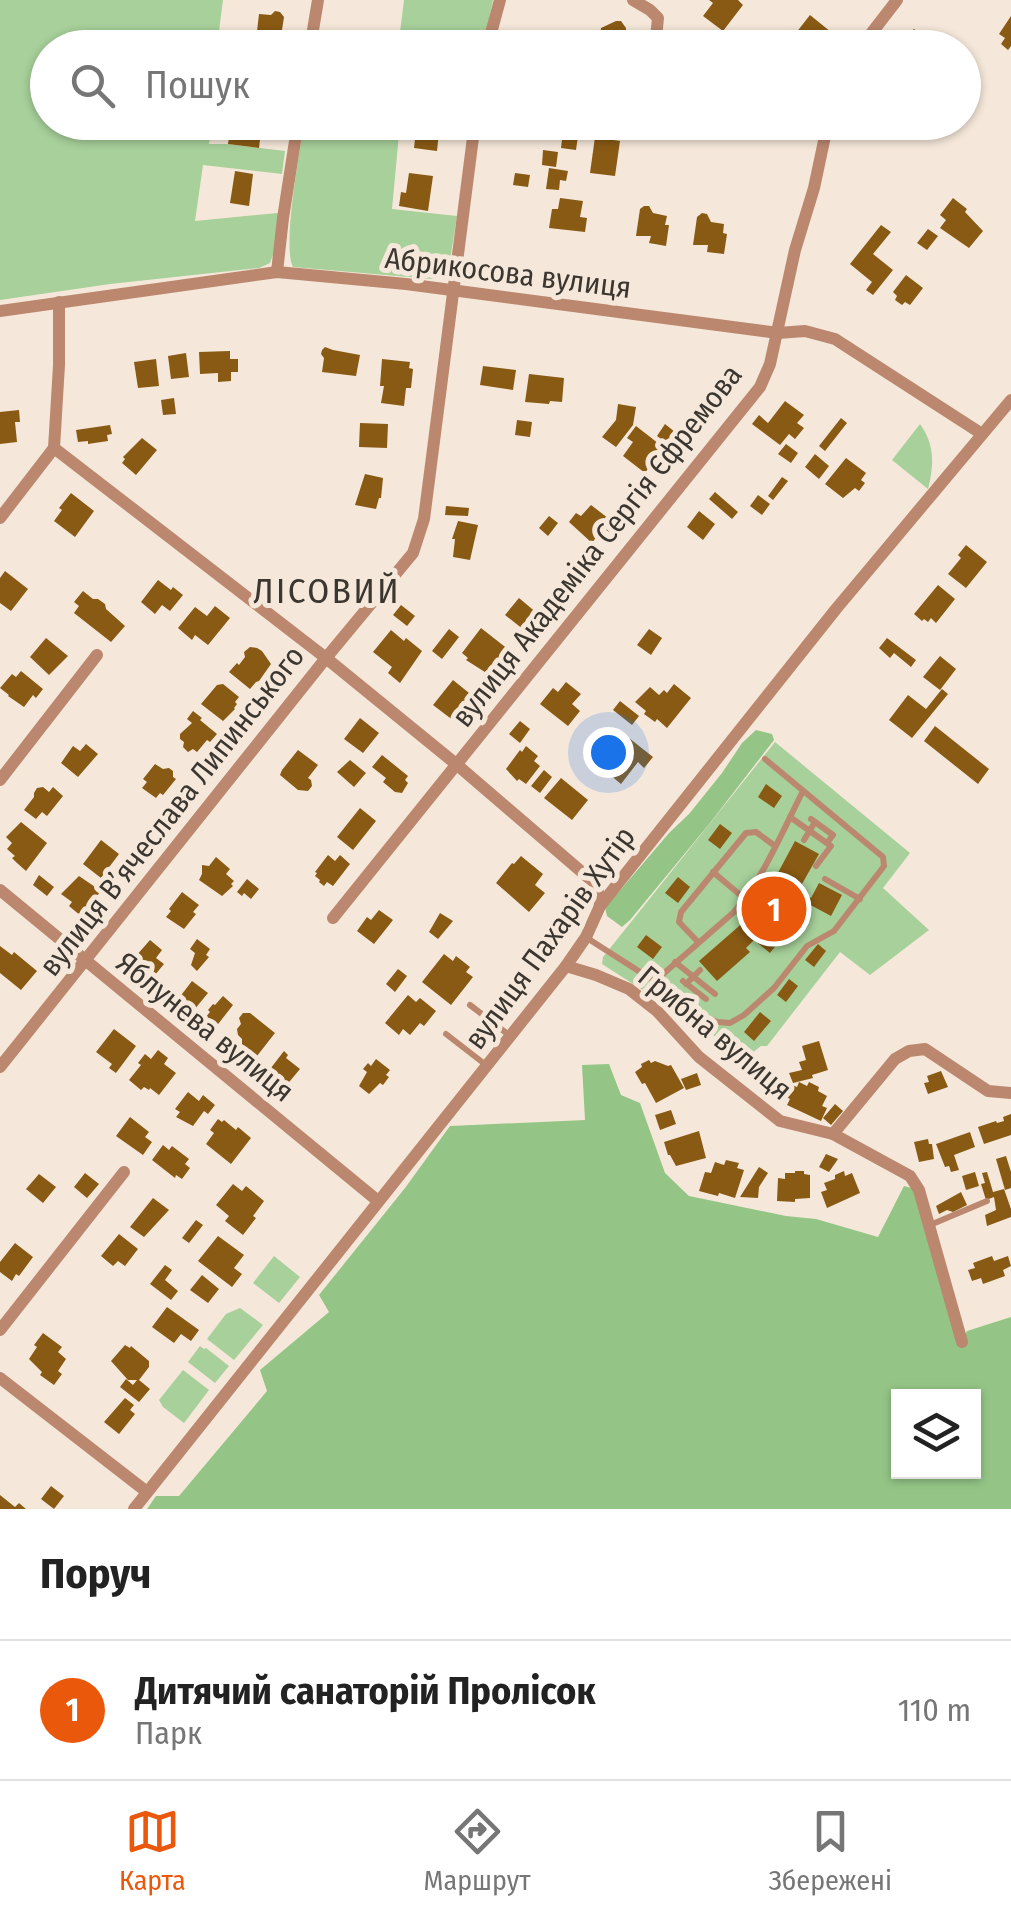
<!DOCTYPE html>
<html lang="uk">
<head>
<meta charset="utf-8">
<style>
	:root { --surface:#fff; --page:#f6f6f6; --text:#222; --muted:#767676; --line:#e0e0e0; --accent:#ea580c }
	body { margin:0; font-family:"Fira Sans Condensed",sans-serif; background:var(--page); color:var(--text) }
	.controls { position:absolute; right:30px; bottom:30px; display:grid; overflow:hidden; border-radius:0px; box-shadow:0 2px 8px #0004 }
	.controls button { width:90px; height:90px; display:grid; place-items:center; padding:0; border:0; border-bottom:2px solid var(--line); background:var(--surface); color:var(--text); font:50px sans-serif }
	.you { position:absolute; left:608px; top:752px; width:35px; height:35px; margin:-25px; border:8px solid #fff; border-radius:50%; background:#1a73e8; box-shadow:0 0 0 15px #1a73e833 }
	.badge { display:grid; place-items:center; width:65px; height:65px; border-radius:50%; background:var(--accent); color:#fff; font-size:32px; font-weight:700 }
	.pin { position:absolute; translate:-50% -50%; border:5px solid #fff; box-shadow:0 2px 10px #0006 }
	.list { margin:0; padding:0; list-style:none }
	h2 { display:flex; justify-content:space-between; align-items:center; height:130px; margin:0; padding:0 40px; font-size:42px }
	h2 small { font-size:32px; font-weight:400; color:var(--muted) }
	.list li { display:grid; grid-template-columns:65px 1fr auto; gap:30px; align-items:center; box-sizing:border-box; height:140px; padding:0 40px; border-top:2px solid var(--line) }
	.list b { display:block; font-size:38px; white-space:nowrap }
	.list p { margin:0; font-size:32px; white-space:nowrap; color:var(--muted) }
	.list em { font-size:32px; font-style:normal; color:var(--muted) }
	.icon { flex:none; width:55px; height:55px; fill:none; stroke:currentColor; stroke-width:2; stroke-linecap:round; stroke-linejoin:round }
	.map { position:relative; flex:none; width:1011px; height:1509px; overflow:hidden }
	.search { position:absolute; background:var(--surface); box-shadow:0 2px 8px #0004; left:30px; right:30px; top:30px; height:110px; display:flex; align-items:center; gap:25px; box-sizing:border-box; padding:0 35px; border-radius:55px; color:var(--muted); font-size:38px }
	.sheet { height:270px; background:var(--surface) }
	nav { display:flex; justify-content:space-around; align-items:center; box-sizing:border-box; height:140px; border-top:2px solid var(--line); background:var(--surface); font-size:28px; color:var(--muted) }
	nav a { display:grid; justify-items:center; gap:5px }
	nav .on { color:var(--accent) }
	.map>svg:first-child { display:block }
	.green { fill:#a7d09a }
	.forest { fill:#94c586; fill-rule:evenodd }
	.building { fill:#895a14 }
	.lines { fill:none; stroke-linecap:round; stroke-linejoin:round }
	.service { stroke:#bb886f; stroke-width:6 }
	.minor { stroke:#bb886f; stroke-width:12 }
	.labels { text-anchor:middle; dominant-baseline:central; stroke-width:10; stroke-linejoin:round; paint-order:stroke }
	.street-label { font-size:30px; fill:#3b3630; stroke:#f5e8da }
	.quarter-label { font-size:35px; letter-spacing:2.5px; fill:#3b3630; stroke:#f5e8da }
</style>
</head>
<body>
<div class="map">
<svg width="1011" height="1509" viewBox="0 0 1011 1509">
	<rect width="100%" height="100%" fill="#f5e8da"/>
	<g class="green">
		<path d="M0,0H223L217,46L225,47L48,48V122L212,123L209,144H228L285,151L282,174L203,165L195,221L278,213L274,252L270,263L259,268L110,284L0,300Z"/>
		<path d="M404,0H493L483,47L398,48Z"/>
		<path d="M304,123H400L392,209L457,216L448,273L432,279L293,267C282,247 300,151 304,123Z"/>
		<path d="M920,424C935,445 934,465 928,489L892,460Z"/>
		<path d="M775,742L910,853L883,888L929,930L870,975L840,952L767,1046H761L747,1057L602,964L603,957Z"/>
		<path d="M274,1256L300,1277L279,1303L253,1283Z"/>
		<path d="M240,1308L263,1325L234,1360L207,1339L226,1314Z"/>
		<path d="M200,1346L204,1349L206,1348L229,1366L215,1383L188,1362Z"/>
		<path d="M183,1370L209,1390L184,1423L163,1407L159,1400Z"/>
	</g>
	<g class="forest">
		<path d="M756,730L772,734L774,740L710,823L630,920L622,927L607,916L605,908L669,833L689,814L722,773L742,743Z"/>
		<path d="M609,1064L621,1095L640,1103L665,1173L689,1196L786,1216L816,1219L878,1237L904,1186L919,1190L963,1340L967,1331L1011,1317V1509H147L156,1496H179L267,1391L260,1370L329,1312L319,1295L405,1188L450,1126L585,1120L582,1065ZM898,1396H974V1472H898Z"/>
	</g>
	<g class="building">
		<path d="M709,0H738L743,5L723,31L703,16L713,3Z"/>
		<path d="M275,11L280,12L284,17L280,43H277V48H258L259,41L256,40L259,14L271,15Z"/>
		<path d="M810,15L831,32L819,48H805L792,38Z"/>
		<path d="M1011,16V46L1008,50L1001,44L1005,38L999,34Z"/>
		<path d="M616,21H621L626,28V48H583L584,40L599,43L601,28Z"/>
		<path d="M914,29L929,41L924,48H890L899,36L903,39Z"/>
		<path d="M352,30L366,31L364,47L344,45L346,32L351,33Z"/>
		<path d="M231,122H262L259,148L228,144Z"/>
		<path d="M417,122H440L437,151L414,148Z"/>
		<path d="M564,122H580L576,150L561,148Z"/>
		<path d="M595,137L620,141L615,176L590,173Z"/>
		<path d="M543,150L558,152L556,167L542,165Z"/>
		<path d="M549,168L568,171L566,181L560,180L559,190L546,189Z"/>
		<path d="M235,171L253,174L249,206L230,203Z"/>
		<path d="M409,173L433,176L428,211L399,206L401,192L406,193Z"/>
		<path d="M515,173L530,175L528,187L513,185Z"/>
		<path d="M560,198L583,201L580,217L587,218L585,232L549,228L552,209H558Z"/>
		<path d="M953,198L967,209L965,212L983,231L969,248L940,228L946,220L940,215Z"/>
		<path d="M644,206H649L653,213L667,216L665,225H669L666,246L649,243L651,236H636L640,209Z"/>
		<path d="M702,213L707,214L711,222L724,224L723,233L727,234L724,254L707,252L708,245H693L697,217Z"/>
		<path d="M881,225L891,232L873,254L893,270L873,295L866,290L872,282L850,264Z"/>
		<path d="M928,229L938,236L927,250L917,243Z"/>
		<path d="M906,275L923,288L910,305L905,302L902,305L895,300L897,296L893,292Z"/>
		<path d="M325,347L333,350L360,355L356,376L322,372L324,358L321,354L322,350Z"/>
		<path d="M230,351V359H238V372H231V381L218,382V373L200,374L199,352Z"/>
		<path d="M186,353L189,377L171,379L168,356Z"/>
		<path d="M156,359L159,386L138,388L134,362Z"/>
		<path d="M382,359L410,362L409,368L413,369L411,388H406L404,406L381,403L384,386H380Z"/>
		<path d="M483,366L516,370L513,390L480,385Z"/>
		<path d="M529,374L564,378L562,402L550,401L549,404L525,402Z"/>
		<path d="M174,398L176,414L163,415L161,400Z"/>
		<path d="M785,401L804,415L797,423L804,428L795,439L789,434L780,445L752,424L759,415L768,423Z"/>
		<path d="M618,404L636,407L633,425L616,447L602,437L616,420Z"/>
		<path d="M19,410L20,422H15L17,442L0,444V412Z"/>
		<path d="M841,418L847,423L825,451L819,446Z"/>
		<path d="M517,420L532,422L530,437L515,435Z"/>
		<path d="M360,423L388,424L387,448L359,447Z"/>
		<path d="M665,424L680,436L672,447L657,436Z"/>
		<path d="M110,425L112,434L107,435L108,441L88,444V441L78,442L76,430Z"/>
		<path d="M636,426L663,447L645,473L623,456L633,442L627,438Z"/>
		<path d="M142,438L157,450L136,475L122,463L125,459L123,457Z"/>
		<path d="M786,444L798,453L791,463L778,454Z"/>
		<path d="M815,454L829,466L819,479L805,467Z"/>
		<path d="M846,458L866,473L861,480L865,483L859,491L855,488L843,498L825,484Z"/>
		<path d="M365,474L383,478L381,498H379L376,509L355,505Z"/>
		<path d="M782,477L788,481L773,500L768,496Z"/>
		<path d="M715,492L738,512L732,519L709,499Z"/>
		<path d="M71,493L94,511L75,537L54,521L62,510L59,508Z"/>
		<path d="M758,495L770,504L762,515L750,506Z"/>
		<path d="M591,505L617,525L611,533L603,528L592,543L569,522L576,513L581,516Z"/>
		<path d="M446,506L469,508L468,516L445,515Z"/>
		<path d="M699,511L715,524L703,540L687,527Z"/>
		<path d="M549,516L558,523L548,536L539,528Z"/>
		<path d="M458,521L478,525L470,560L453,557L455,539H452Z"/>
		<path d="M966,545L987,562L966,588L948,574L961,558L958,555Z"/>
		<path d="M5,571L28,589L11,611L0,603V578Z"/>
		<path d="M158,580L171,590L173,587L183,595L170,611L162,605L155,614L141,602Z"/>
		<path d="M938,585L955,599L936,623L931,618L928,622L924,619L922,621L914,614Z"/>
		<path d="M83,591L93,599H98L105,604L106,609L125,626L111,642L74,613L79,606L74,602Z"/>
		<path d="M519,598L538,614L524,630L505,615Z"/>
		<path d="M401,605L415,616L407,626L393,615Z"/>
		<path d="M215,606L230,618L208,645L195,635L192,640L178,628L195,607L207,616Z"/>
		<path d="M481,628L509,650L488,674L466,660L468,658L462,653Z"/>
		<path d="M449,629L459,637L442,659L432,651Z"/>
		<path d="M649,629L662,638L651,655L637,645Z"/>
		<path d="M391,630L404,641L406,638L422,651L400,683L388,673L392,667L373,652Z"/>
		<path d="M46,638L68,656L49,675L30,657Z"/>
		<path d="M887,638L916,660L911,667L894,653L890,658L879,648Z"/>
		<path d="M250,647L257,648L262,651L271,664L259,681L256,682L250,689L229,672L237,663L239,665L245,657L244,652Z"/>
		<path d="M940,656L956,669L940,690L923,677Z"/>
		<path d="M21,671L43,689L36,698L33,695L24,707L8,696L9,695L0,688L12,674L16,677Z"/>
		<path d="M453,680L474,697L454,721L433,705Z"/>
		<path d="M566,682L581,694L572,704L580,711L568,726L540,704L553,688L558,692Z"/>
		<path d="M223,684L239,697L235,702L237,704L234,708L235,709L223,721L201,704L217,685Z"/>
		<path d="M674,684L691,698L667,728L657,719L655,722L644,714L646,711L635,702L650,687L659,695L664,690L667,693Z"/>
		<path d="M942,689L948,694L912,738L889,720L908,695L926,709Z"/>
		<path d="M620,701L639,716L632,725L613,710Z"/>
		<path d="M193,711L202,718L200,720L217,734L210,742L207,740L197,752L193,749L188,752L183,747L184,742L180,739V734L192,723L187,719Z"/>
		<path d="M360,718L379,733L363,753L344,739Z"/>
		<path d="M520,721L530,729L520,743L509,734Z"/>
		<path d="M935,726L989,769L978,784L924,741Z"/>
		<path d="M629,738L653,757L644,768L638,762L621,784L599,766L609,753L614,757Z"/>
		<path d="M86,744L98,754L78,777L61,763L73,746L80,751Z"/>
		<path d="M526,746L538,756L534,761L540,766L526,784L519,779L517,781L506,769L520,750L522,752Z"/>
		<path d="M298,750L318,765L308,778L311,780L312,786L308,791L298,790L280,775L282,770Z"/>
		<path d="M382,755L408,776L405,780L408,783L402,793L395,792L383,782L386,778L372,767Z"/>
		<path d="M350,760L366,773L354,787L337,772Z"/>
		<path d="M155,764L163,769L169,768L173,771V777L176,779L163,795L160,793L156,798L142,788L147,782L143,779Z"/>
		<path d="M544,770L552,777L540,793L531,786Z"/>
		<path d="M561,778L588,800L572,820L544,798Z"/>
		<path d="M766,784L782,796L774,808L758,797Z"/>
		<path d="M43,787L49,792L53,787L63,796L47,816L42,812L36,819L24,810L34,797V793L37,788Z"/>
		<path d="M360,808L376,821L353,850L337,837Z"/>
		<path d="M21,822L47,843L26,871L17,863L12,858L15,856L7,849L12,843L6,837Z"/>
		<path d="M720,824L732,833L720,849L708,840Z"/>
		<path d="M101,840L119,854L101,878L83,864Z"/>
		<path d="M795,841L819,854L798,891L811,898L819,883L842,895L831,916L790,894L787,900L802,912L770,953L754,940L746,948L750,952L717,981L699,961L746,920L766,895Z"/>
		<path d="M328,855L335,861L340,855L350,864L333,886L327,882L324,886L319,882L320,880L315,876L317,873L315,872Z"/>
		<path d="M521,856L543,874L535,885L545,893L529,912L496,883L512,863L514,864Z"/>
		<path d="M216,857L230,869L226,874L234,881L231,884L233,886L222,896L199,880L202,874V865L209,866Z"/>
		<path d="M39,875L54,887L47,896L33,885Z"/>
		<path d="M79,876L101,891L81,916L69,906L72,902L61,894Z"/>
		<path d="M678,877L690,887L678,903L665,893Z"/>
		<path d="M247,879L259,889L251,899L244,893L242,896L237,892Z"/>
		<path d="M182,892L199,905L193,912L196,914L184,929L166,917L171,911L169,909Z"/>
		<path d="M379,910L393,920L374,944L357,931L367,917L371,920Z"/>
		<path d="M440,913L453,921L438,939L429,932Z"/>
		<path d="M646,935L662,947L653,959L637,947Z"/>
		<path d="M197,939L210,949L206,955L209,957L197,971L191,965L195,953L190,949Z"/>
		<path d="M150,940L162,950L156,958L164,964L150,981L141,973L139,974L129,964Z"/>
		<path d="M818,944L826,951L814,967L805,960Z"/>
		<path d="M0,946L12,955L14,952L37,971L21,990L0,973Z"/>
		<path d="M444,954L453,961L456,956L470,967L466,972L473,977L451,1005L422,982Z"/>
		<path d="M398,969L407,976L395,992L386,984Z"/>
		<path d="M789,979L798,986L786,1002L777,995Z"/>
		<path d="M192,981L208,993L194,1010L179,998Z"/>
		<path d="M408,995L416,1002L420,998L436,1011L424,1026L420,1023L410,1035L403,1029L399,1035L385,1023Z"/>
		<path d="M223,996L233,1005L215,1028L204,1019L210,1012L208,1010L213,1004L215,1005Z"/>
		<path d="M760,1012L771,1021L754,1041L744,1032Z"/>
		<path d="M243,1013H250L275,1033L257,1056L242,1044V1039L238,1035L237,1029L241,1024L239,1018Z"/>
		<path d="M114,1029L136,1046L116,1073L109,1068L112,1064L96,1052Z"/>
		<path d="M819,1041L828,1070L812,1075L813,1078L793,1083L789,1073L802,1070L799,1062L806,1060L802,1046Z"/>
		<path d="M158,1050L168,1058L164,1064L176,1073L159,1095L150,1088L149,1090L144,1087L141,1090L129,1080L141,1065L138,1063L145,1054L151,1059Z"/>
		<path d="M284,1051L288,1055L286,1058L300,1069L285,1087L267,1073Z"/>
		<path d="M376,1059L390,1070L386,1075L389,1077L383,1085L380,1083L369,1094L359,1086L367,1072L363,1069L368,1063L371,1066Z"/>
		<path d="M649,1060L651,1063L655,1061L668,1066L671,1065L684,1088L656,1103L645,1083L642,1084L635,1072L642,1067L641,1064Z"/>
		<path d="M941,1071L948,1087L928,1094L924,1083L929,1082L927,1076Z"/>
		<path d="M697,1073L701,1085L686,1090L681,1079Z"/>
		<path d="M799,1082L807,1086L809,1082L819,1087L818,1091L827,1096L822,1106L827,1108L821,1121L787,1105L790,1099L786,1097L792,1085L797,1087Z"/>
		<path d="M188,1092L199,1101L203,1095L215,1105L208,1114L204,1111L193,1126L176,1117L180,1112L175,1109Z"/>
		<path d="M835,1104L843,1111L831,1125L823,1118Z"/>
		<path d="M671,1110L676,1124L660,1130L655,1115Z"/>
		<path d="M1011,1114V1135L984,1144L978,1127L996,1121L997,1123L1004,1121L1003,1117Z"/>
		<path d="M130,1117L149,1132L145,1137L152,1142L143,1155L116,1136Z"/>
		<path d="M218,1119L222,1122L224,1120L236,1130L238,1127L251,1138L231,1164L206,1144L214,1133L210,1130Z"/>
		<path d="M699,1131L706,1158L676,1166L670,1155H668L664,1142Z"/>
		<path d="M970,1132L975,1147L954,1155L959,1170L951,1172L949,1166L945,1167L936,1144Z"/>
		<path d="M928,1139L929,1144H932L934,1159L919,1162L914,1142Z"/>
		<path d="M163,1145L169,1150L172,1146L189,1159L185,1164L190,1168L182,1179L176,1175L175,1178L152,1160Z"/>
		<path d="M826,1154L838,1159L829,1172L819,1167Z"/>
		<path d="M1006,1156L1011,1172V1188L1005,1190L996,1159Z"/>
		<path d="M726,1160L739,1163L737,1168L744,1170L735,1198L719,1193L718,1196L699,1191L705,1172L711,1173L715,1162L724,1165Z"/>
		<path d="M759,1167L768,1173L759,1187L758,1198L740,1197Z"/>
		<path d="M795,1171H804V1174L810,1175V1198L795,1199V1202L777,1201L778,1178L785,1179V1173H795Z"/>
		<path d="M844,1171L845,1176L852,1173L860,1193L827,1208L821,1192L827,1190L824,1183L835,1179V1175Z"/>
		<path d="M975,1172L979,1186L966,1190L962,1176Z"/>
		<path d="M987,1172L993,1192L1004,1189L1011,1209V1217L987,1226L985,1215L996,1210L994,1197L986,1200L981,1184L985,1183L982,1173Z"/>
		<path d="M85,1173L99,1184L87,1198L74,1187Z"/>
		<path d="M39,1174L56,1187L43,1203L26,1189Z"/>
		<path d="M233,1184L242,1191L246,1186L264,1201L253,1216L256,1218L243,1235L225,1221L229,1216L216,1205Z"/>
		<path d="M961,1192L967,1205L953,1212L947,1210L939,1214L936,1206Z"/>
		<path d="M153,1198L169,1210L144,1237L130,1227Z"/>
		<path d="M196,1220L203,1225L189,1243L182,1238Z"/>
		<path d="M119,1234L138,1249L125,1266L118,1261L113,1266L101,1256Z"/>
		<path d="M218,1236L244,1255L234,1268L242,1274L232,1287L198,1261Z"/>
		<path d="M15,1243L33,1257L19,1276L16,1274L12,1281L0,1272V1262Z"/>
		<path d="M992,1256L994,1261L1008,1256L1011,1266L1003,1270L1005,1276L983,1284L981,1278L972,1281L968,1270L975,1268L973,1263Z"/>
		<path d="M165,1265L172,1270L165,1280L178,1291L171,1300L150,1284Z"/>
		<path d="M202,1275L219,1289L208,1303L190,1290Z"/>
		<path d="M167,1307L199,1330L191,1341L181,1334L174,1343L152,1327Z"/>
		<path d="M43,1333L62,1347L58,1352L66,1359L58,1371L62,1374L54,1385L40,1375L42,1372L29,1359L37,1347L34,1345Z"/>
		<path d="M125,1345L130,1348L131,1346L149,1361V1367L139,1380L150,1389L139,1402L120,1387L126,1379L133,1385L137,1380H128L111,1361Z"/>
		<path d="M125,1398L134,1405L130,1410L135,1414L119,1434L104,1422Z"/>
		<path d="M51,1486L64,1496L54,1509L41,1499Z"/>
		<path d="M0,1495L15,1507L19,1503L26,1509H0Z"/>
	</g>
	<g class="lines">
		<g class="service">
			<path d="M790,817L831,846L816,866"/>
			<path d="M811,819L833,835L827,843"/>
			<path d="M804,840L815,822"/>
			<path d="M713,872L745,899"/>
			<path d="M825,879L860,899"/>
			<path d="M587,938L662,986L697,1013L717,1022L730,1023L744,1015L774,988L807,946L834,931L881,870L884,866L883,857L765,759"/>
			<path d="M698,942L679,922L681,912L746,833L756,832L775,846"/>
			<path d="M675,962L715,994"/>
			<path d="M655,981L734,912C764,877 782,832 803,791"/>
			<path d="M683,981L706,999"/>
			<path d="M686,984L700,970"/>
			<path d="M470,1005L509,1035"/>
			<path d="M446,1034L486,1065"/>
			<path d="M930,1225L987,1201"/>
		</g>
		<g class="minor">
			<path d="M633,0L650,10L658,18L655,48"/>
			<path d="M310,48L318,0"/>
			<path d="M487,48L500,0"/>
			<path d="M860,48L897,0"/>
			<path d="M277,272L283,218L298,122"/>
			<path d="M59,302V365L54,448L326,658L456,764L597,885L600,906"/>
			<path d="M0,311L277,272L406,284L778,333L805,331L835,339L982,434"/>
			<path d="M0,518L54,448"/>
			<path d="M0,780L97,655"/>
			<path d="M0,890L378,1201"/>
			<path d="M333,918L760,387L770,364L795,250L814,188L828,122"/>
			<path d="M566,966L596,975L629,989L657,1011L699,1057L780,1121L833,1134L895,1059L909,1051L925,1049L988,1091L1011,1093"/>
			<path d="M0,1067L326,658L413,553L424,519L475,122"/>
			<path d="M833,1134L910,1176L919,1190L962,1342"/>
			<path d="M0,1330L124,1172"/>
			<path d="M0,1378L147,1492"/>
			<path d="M134,1509L566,966L586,937L600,906L836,609L1011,400"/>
		</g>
	</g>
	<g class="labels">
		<g class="street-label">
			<text transform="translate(508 273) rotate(7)">Абрикосова вулиця</text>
			<text transform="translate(597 546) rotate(-52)">вулиця Академіка Сергія Єфремова</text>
			<text transform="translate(172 811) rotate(-52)">вулиця Вʼячеслава Липинського</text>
			<text transform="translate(550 938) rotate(-54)">вулиця Пахарів Хутір</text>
			<text transform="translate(205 1027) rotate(39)">Яблунева вулиця</text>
			<text transform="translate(715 1033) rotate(40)">Грибна вулиця</text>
		</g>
		<g class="quarter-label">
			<text x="327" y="591">ЛІСОВИЙ</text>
		</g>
	</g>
</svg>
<div class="controls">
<button><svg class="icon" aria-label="layers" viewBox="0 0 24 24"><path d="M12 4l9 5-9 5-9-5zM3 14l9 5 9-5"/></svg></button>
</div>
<div class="you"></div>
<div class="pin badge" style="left:774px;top:909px">1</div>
<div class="search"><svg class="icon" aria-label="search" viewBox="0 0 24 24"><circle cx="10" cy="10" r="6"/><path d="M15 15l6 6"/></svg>Пошук</div>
</div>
<section class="sheet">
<h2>Поруч<small></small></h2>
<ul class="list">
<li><span class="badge">1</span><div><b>Дитячий санаторій Пролісок</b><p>Парк</p></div><em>110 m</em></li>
</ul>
</section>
<nav>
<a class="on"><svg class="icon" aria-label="map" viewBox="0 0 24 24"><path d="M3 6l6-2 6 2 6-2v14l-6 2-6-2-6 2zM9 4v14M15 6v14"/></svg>Карта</a>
<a><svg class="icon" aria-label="directions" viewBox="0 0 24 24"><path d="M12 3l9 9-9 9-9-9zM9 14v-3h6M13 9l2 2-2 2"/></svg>Маршрут</a>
<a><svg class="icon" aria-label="saved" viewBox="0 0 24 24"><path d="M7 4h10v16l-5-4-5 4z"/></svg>Збережені</a>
</nav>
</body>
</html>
